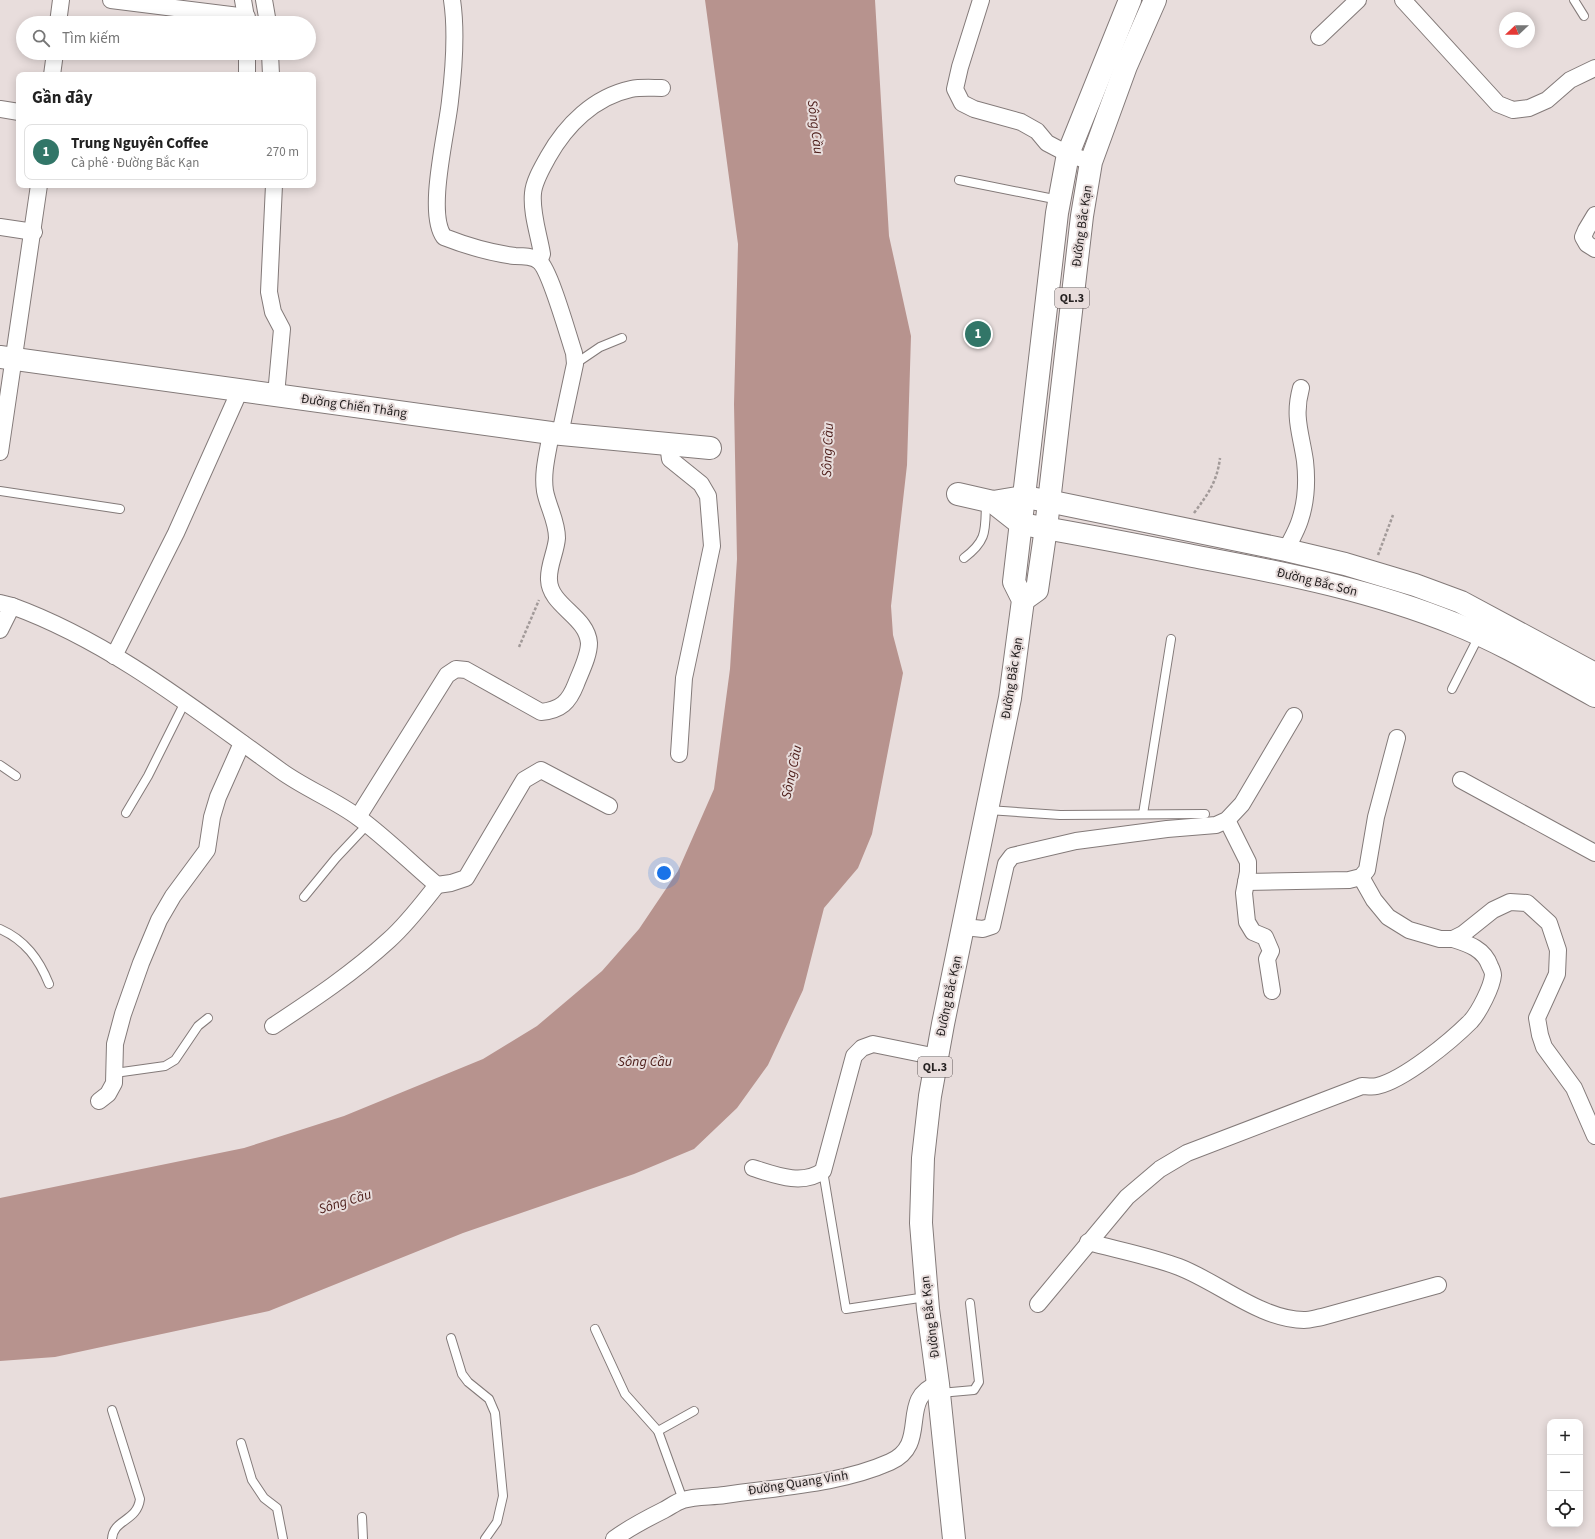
<!DOCTYPE html>
<html lang="vi">
<head>
<meta charset="utf-8">
<style>
	:root { --surface:#fff; --page:#f2f2f2; --text:#222; --muted:#767676; --line:#e0e0e0; --accent:#327668 }
	body { margin:0; font-family:"Source Sans 3",sans-serif; background:var(--page); color:var(--text) }
	.controls { position:absolute; right:12px; bottom:12px; display:grid; overflow:hidden; border-radius:8px; box-shadow:0 2px 10px #0003 }
	.controls button { width:36px; height:36px; display:grid; place-items:center; padding:0; border:0; border-bottom:1px solid var(--line); background:var(--surface); color:var(--text); font:20px sans-serif }
	.compass { position:absolute; left:1499px; top:12px; width:36px; height:36px; border-radius:50%; background:var(--surface); box-shadow:0 2px 10px #0003; rotate:248deg }
	.you { position:absolute; left:664px; top:873px; width:14px; height:14px; margin:-10px; border:3px solid #fff; border-radius:50%; background:#1a73e8; box-shadow:0 0 0 6px #1a73e833 }
	.badge { display:grid; place-items:center; width:26px; height:26px; border-radius:50%; background:var(--accent); color:#fff; font-size:13px; font-weight:700 }
	.pin { position:absolute; translate:-50% -50%; border:2px solid #fff; box-shadow:0 1px 4px #0006 }
	.list { margin:0; padding:0; list-style:none }
	h2 { display:flex; justify-content:space-between; align-items:center; height:52px; margin:0; padding:0 16px; font-size:17px }
	h2 small { font-size:13px; font-weight:400; color:var(--muted) }
	.list li { display:grid; grid-template-columns:26px 1fr auto; gap:12px; align-items:center; box-sizing:border-box; height:56px; margin:0 8px 8px; padding:0 8px; border:1px solid var(--line); border-radius:8px }
	.list b { display:block; font-size:15px; white-space:nowrap }
	.list p { margin:0; font-size:13px; white-space:nowrap; color:var(--muted) }
	.list em { font-size:13px; font-style:normal; color:var(--muted) }
	.icon { flex:none; width:22px; height:22px; fill:none; stroke:currentColor; stroke-width:2; stroke-linecap:round; stroke-linejoin:round }
	.map { position:relative; flex:none; width:1595px; height:1539px; overflow:hidden }
	.search { position:absolute; background:var(--surface); box-shadow:0 2px 10px #0003; left:16px; top:16px; width:300px; height:44px; display:flex; align-items:center; gap:10px; box-sizing:border-box; padding:0 14px; border-radius:22px; color:var(--muted); font-size:15px }
	.panel { position:absolute; background:var(--surface); box-shadow:0 2px 10px #0003; left:16px; top:72px; width:300px; height:116px; border-radius:8px }
	.map>svg:first-child { display:block }
	.water { fill:#b7938e }
	.lines { fill:none; stroke-linecap:round; stroke-linejoin:round }
	.lane-casing { stroke:#837a79; stroke-width:10 }
	.street-casing { stroke:#837a79; stroke-width:18 }
	.secondary-casing { stroke:#837a79; stroke-width:24 }
	.highway-casing { stroke:#837a79; stroke-width:24 }
	.path { stroke:#a29a99; stroke-width:2.5; stroke-dasharray:3 2; stroke-linecap:butt }
	.lane { stroke:#fff; stroke-width:8 }
	.street { stroke:#fff; stroke-width:16 }
	.secondary { stroke:#fff; stroke-width:22 }
	.highway { stroke:#fff; stroke-width:22 }
	.labels { text-anchor:middle; dominant-baseline:central; stroke-width:4; stroke-linejoin:round; paint-order:stroke }
	.shield { fill:#e8dddc; stroke:#605959; stroke-width:1 }
	.shield-label { font-size:12px; font-weight:bold; fill:#252121 }
	.street-label { font-size:13px; fill:#252121; stroke:#e8dddc }
	.water-label { font-size:14px; font-style:italic; fill:#4b1b17; stroke:#e8dddc }
</style>
</head>
<body>
<div class="map">
<svg width="1595" height="1539" viewBox="0 0 1595 1539">
	<rect width="100%" height="100%" fill="#e8dddc"/>
	<path class="water" d="M705,0H875L889,236L911,336L907,465L891,606L893,635L903,673L872,834L858,868L824,908L803,990L768,1065L737,1108L694,1149L634,1174L463,1233L269,1311L55,1357L0,1361V1198L244,1148L344,1116L483,1059L537,1026L602,971L639,929L678,871L714,789L730,669L737,559L734,404L738,244Z"/>
	<g class="lines">
		<g class="lane-casing">
			<g id="lane">
				<path d="M1574,0L1584,16"/>
				<path d="M959,180L1059,200"/>
				<path d="M575,364L600,347L622,338"/>
				<path d="M0,491L120,509"/>
				<path d="M964,558C988,540 985,530 986,502"/>
				<path d="M1452,689L1479,636"/>
				<path d="M0,765L16,776"/>
				<path d="M988,810L1060,815L1205,814"/>
				<path d="M126,813L148,776L185,702"/>
				<path d="M1143,814L1171,639"/>
				<path d="M304,897L336,858L367,825"/>
				<path d="M0,929C25,940 39,959 49,984"/>
				<path d="M115,1073L165,1066L175,1060L198,1026L208,1018"/>
				<path d="M823,1171L846,1309L926,1297"/>
				<path d="M595,1329L625,1394L658,1431L683,1500"/>
				<path d="M451,1338L462,1374L468,1382L489,1399L495,1413L503,1496L497,1522L485,1539"/>
				<path d="M940,1393L974,1390L979,1382L970,1303"/>
				<path d="M658,1431L694,1411"/>
				<path d="M241,1443L252,1480L264,1498L277,1508L283,1539"/>
				<path d="M362,1517L363,1539"/>
				<path d="M112,1539C113,1519 137,1522 140,1499L112,1410"/>
			</g>
		</g>
		<g class="street-casing">
			<g id="street">
				<path d="M111,0L247,17"/>
				<path d="M243,0L247,23"/>
				<path d="M264,0L268,23"/>
				<path d="M452,0C457,33 454,68 450,101C447,132 426,213 444,237C467,246 490,253 515,256C523,256 533,256 539,261C550,270 568,335 574,353L575,364L560,434"/>
				<path d="M981,0L960,67L955,89L962,103L974,109L1021,122L1037,131L1047,143L1068,154L1091,162"/>
				<path d="M1403,0L1498,104L1513,110L1529,108L1547,100L1570,80L1595,68"/>
				<path d="M58,23L61,0"/>
				<path d="M1319,37L1358,0"/>
				<path d="M247,53V75"/>
				<path d="M270,53L271,75"/>
				<path d="M52,75L55,53"/>
				<path d="M0,109L19,112"/>
				<path d="M274,185L269,292L273,312L282,329L276,395"/>
				<path d="M1595,215L1586,230L1583,237L1587,244L1595,249"/>
				<path d="M0,227L34,232"/>
				<path d="M539,261L542,254C539,235 531,213 533,193C534,181 542,168 548,157C566,125 594,97 631,89C641,87 652,88 662,88"/>
				<path d="M668,444L670,459L701,484L708,496L712,546L684,678L679,754"/>
				<path d="M0,452L39,185"/>
				<path d="M1286,550C1291,540 1297,530 1300,520C1306,502 1307,479 1305,461C1301,433 1293,417 1301,388"/>
				<path d="M0,603L12,606L0,630"/>
				<path d="M12,606C111,642 196,710 281,771C306,789 335,800 359,818C386,838 411,863 437,885L451,883L466,878L524,780L541,770L609,806"/>
				<path d="M114,656L176,533L240,390"/>
				<path d="M1461,780L1595,853"/>
				<path d="M358,817L447,675L456,669L466,670L541,712C561,710 569,702 576,684C581,671 589,656 589,643C587,616 550,606 549,580C548,566 556,552 557,538C557,521 548,507 545,491C542,472 548,452 551,433"/>
				<path d="M1227,820L1248,862V872L1244,893L1247,922L1253,932L1265,937L1271,951L1267,959L1272,991"/>
				<path d="M1361,877L1374,900L1388,917L1409,930L1440,939H1453L1463,934L1493,910L1510,902L1527,903L1549,923L1558,950L1557,974L1537,1018L1540,1035L1544,1047L1574,1088L1595,1136"/>
				<path d="M1246,882L1349,880L1361,877L1367,870L1376,817L1397,738"/>
				<path d="M964,927L983,929L992,926L1006,864L1012,856L1076,841L1167,829L1216,825L1227,820L1242,804L1294,716"/>
				<path d="M273,1026C314,999 353,973 389,940C407,924 422,904 437,885"/>
				<path d="M99,1101L108,1094L114,1083L115,1044L123,1014L141,963L159,920L173,896L207,850L212,817L218,797L242,743"/>
				<path d="M753,1168C775,1175 802,1186 823,1171L854,1056L862,1048L873,1044L937,1057"/>
				<path d="M1088,1242C1118,1250 1150,1256 1179,1267C1218,1282 1262,1320 1304,1320C1310,1320 1316,1318 1322,1317L1438,1285"/>
				<path d="M1038,1304L1127,1197L1160,1169L1187,1153L1362,1086C1366,1086 1372,1087 1377,1086C1404,1080 1451,1041 1471,1021C1479,1012 1492,987 1493,975C1493,972 1491,968 1490,966C1484,949 1469,944 1453,939"/>
				<path d="M614,1539C630,1527 646,1519 664,1510C670,1507 676,1502 683,1500C695,1496 711,1497 725,1495C778,1487 841,1484 890,1462C931,1444 897,1398 938,1384"/>
			</g>
		</g>
		<g class="secondary-casing">
			<g id="secondary">
				<path d="M0,357L551,433L710,448"/>
				<path d="M958,494L993,502L1024,497L1048,501L1286,550L1345,564L1415,585L1461,602L1595,674"/>
				<path d="M993,502L1021,524C1082,534 1142,546 1203,558C1289,574 1374,591 1455,624C1503,643 1549,671 1595,696"/>
			</g>
		</g>
		<g class="highway-casing">
			<g id="highway">
				<path d="M1023,600L1037,590L1046,528L1082,216L1091,162L1126,66L1155,0"/>
				<path d="M954,1539L938,1384L928,1309L921,1223L923,1158L930,1096L943,1024L1010,698L1023,600L1014,582L1057,213L1068,154L1130,0"/>
			</g>
		</g>
		<g class="path">
			<path d="M1194,513C1208,494 1217,482 1220,458"/>
			<path d="M1378,555L1393,515"/>
			<path d="M519,647L539,600"/>
		</g>
		<use href="#lane" class="lane"/>
		<use href="#street" class="street"/>
		<use href="#secondary" class="secondary"/>
		<use href="#highway" class="highway"/>
	</g>
	<g class="labels">
		<g class="shield">
			<rect x="1055" y="288" width="34" height="20" rx="3"/>
			<rect x="918" y="1057" width="34" height="20" rx="3"/>
		</g>
		<g class="shield-label">
			<text x="1072" y="298">QL.3</text>
			<text x="935" y="1067">QL.3</text>
		</g>
		<g class="street-label">
			<text transform="translate(1082 226) rotate(-82)">Đường Bắc Kạn</text>
			<text transform="translate(354 406) rotate(8)">Đường Chiến Thắng</text>
			<text transform="translate(1317 582) rotate(14)">Đường Bắc Sơn</text>
			<text transform="translate(1012 678) rotate(-81)">Đường Bắc Kạn</text>
			<text transform="translate(949 996) rotate(-78)">Đường Bắc Kạn</text>
			<text transform="translate(930 1317) rotate(-97)">Đường Bắc Kạn</text>
			<text transform="translate(798 1483) rotate(-9)">Đường Quang Vinh</text>
		</g>
		<g class="water-label">
			<text transform="translate(815 127) rotate(83)">Sông Cầu</text>
			<text transform="translate(828 450) rotate(-88)">Sông Cầu</text>
			<text transform="translate(792 772) rotate(-78)">Sông Cầu</text>
			<text x="645" y="1062">Sông Cầu</text>
			<text transform="translate(345 1202) rotate(-17)">Sông Cầu</text>
		</g>
	</g>
</svg>
<div class="controls">
<button>+</button>
<button>−</button>
<button><svg class="icon" aria-label="locate" viewBox="0 0 24 24"><circle cx="12" cy="12" r="6"/><path d="M12 2v4M12 18v4M2 12h4M18 12h4"/></svg></button>
</div>
<svg class="compass" viewBox="-18 -18 36 36"><path d="M0-13l5 13h-10z" fill="#e53935"/><path d="M0 13l5-13h-10z" fill="#767676"/></svg>
<div class="you"></div>
<div class="pin badge" style="left:978px;top:334px">1</div>
<div class="search"><svg class="icon" aria-label="search" viewBox="0 0 24 24"><circle cx="10" cy="10" r="6"/><path d="M15 15l6 6"/></svg>Tìm kiếm</div>
<section class="panel">
<h2>Gần đây<small></small></h2>
<ul class="list">
<li><span class="badge">1</span><div><b>Trung Nguyên Coffee</b><p>Cà phê · Đường Bắc Kạn</p></div><em>270 m</em></li>
</ul>
</section>
</div>
</body>
</html>
